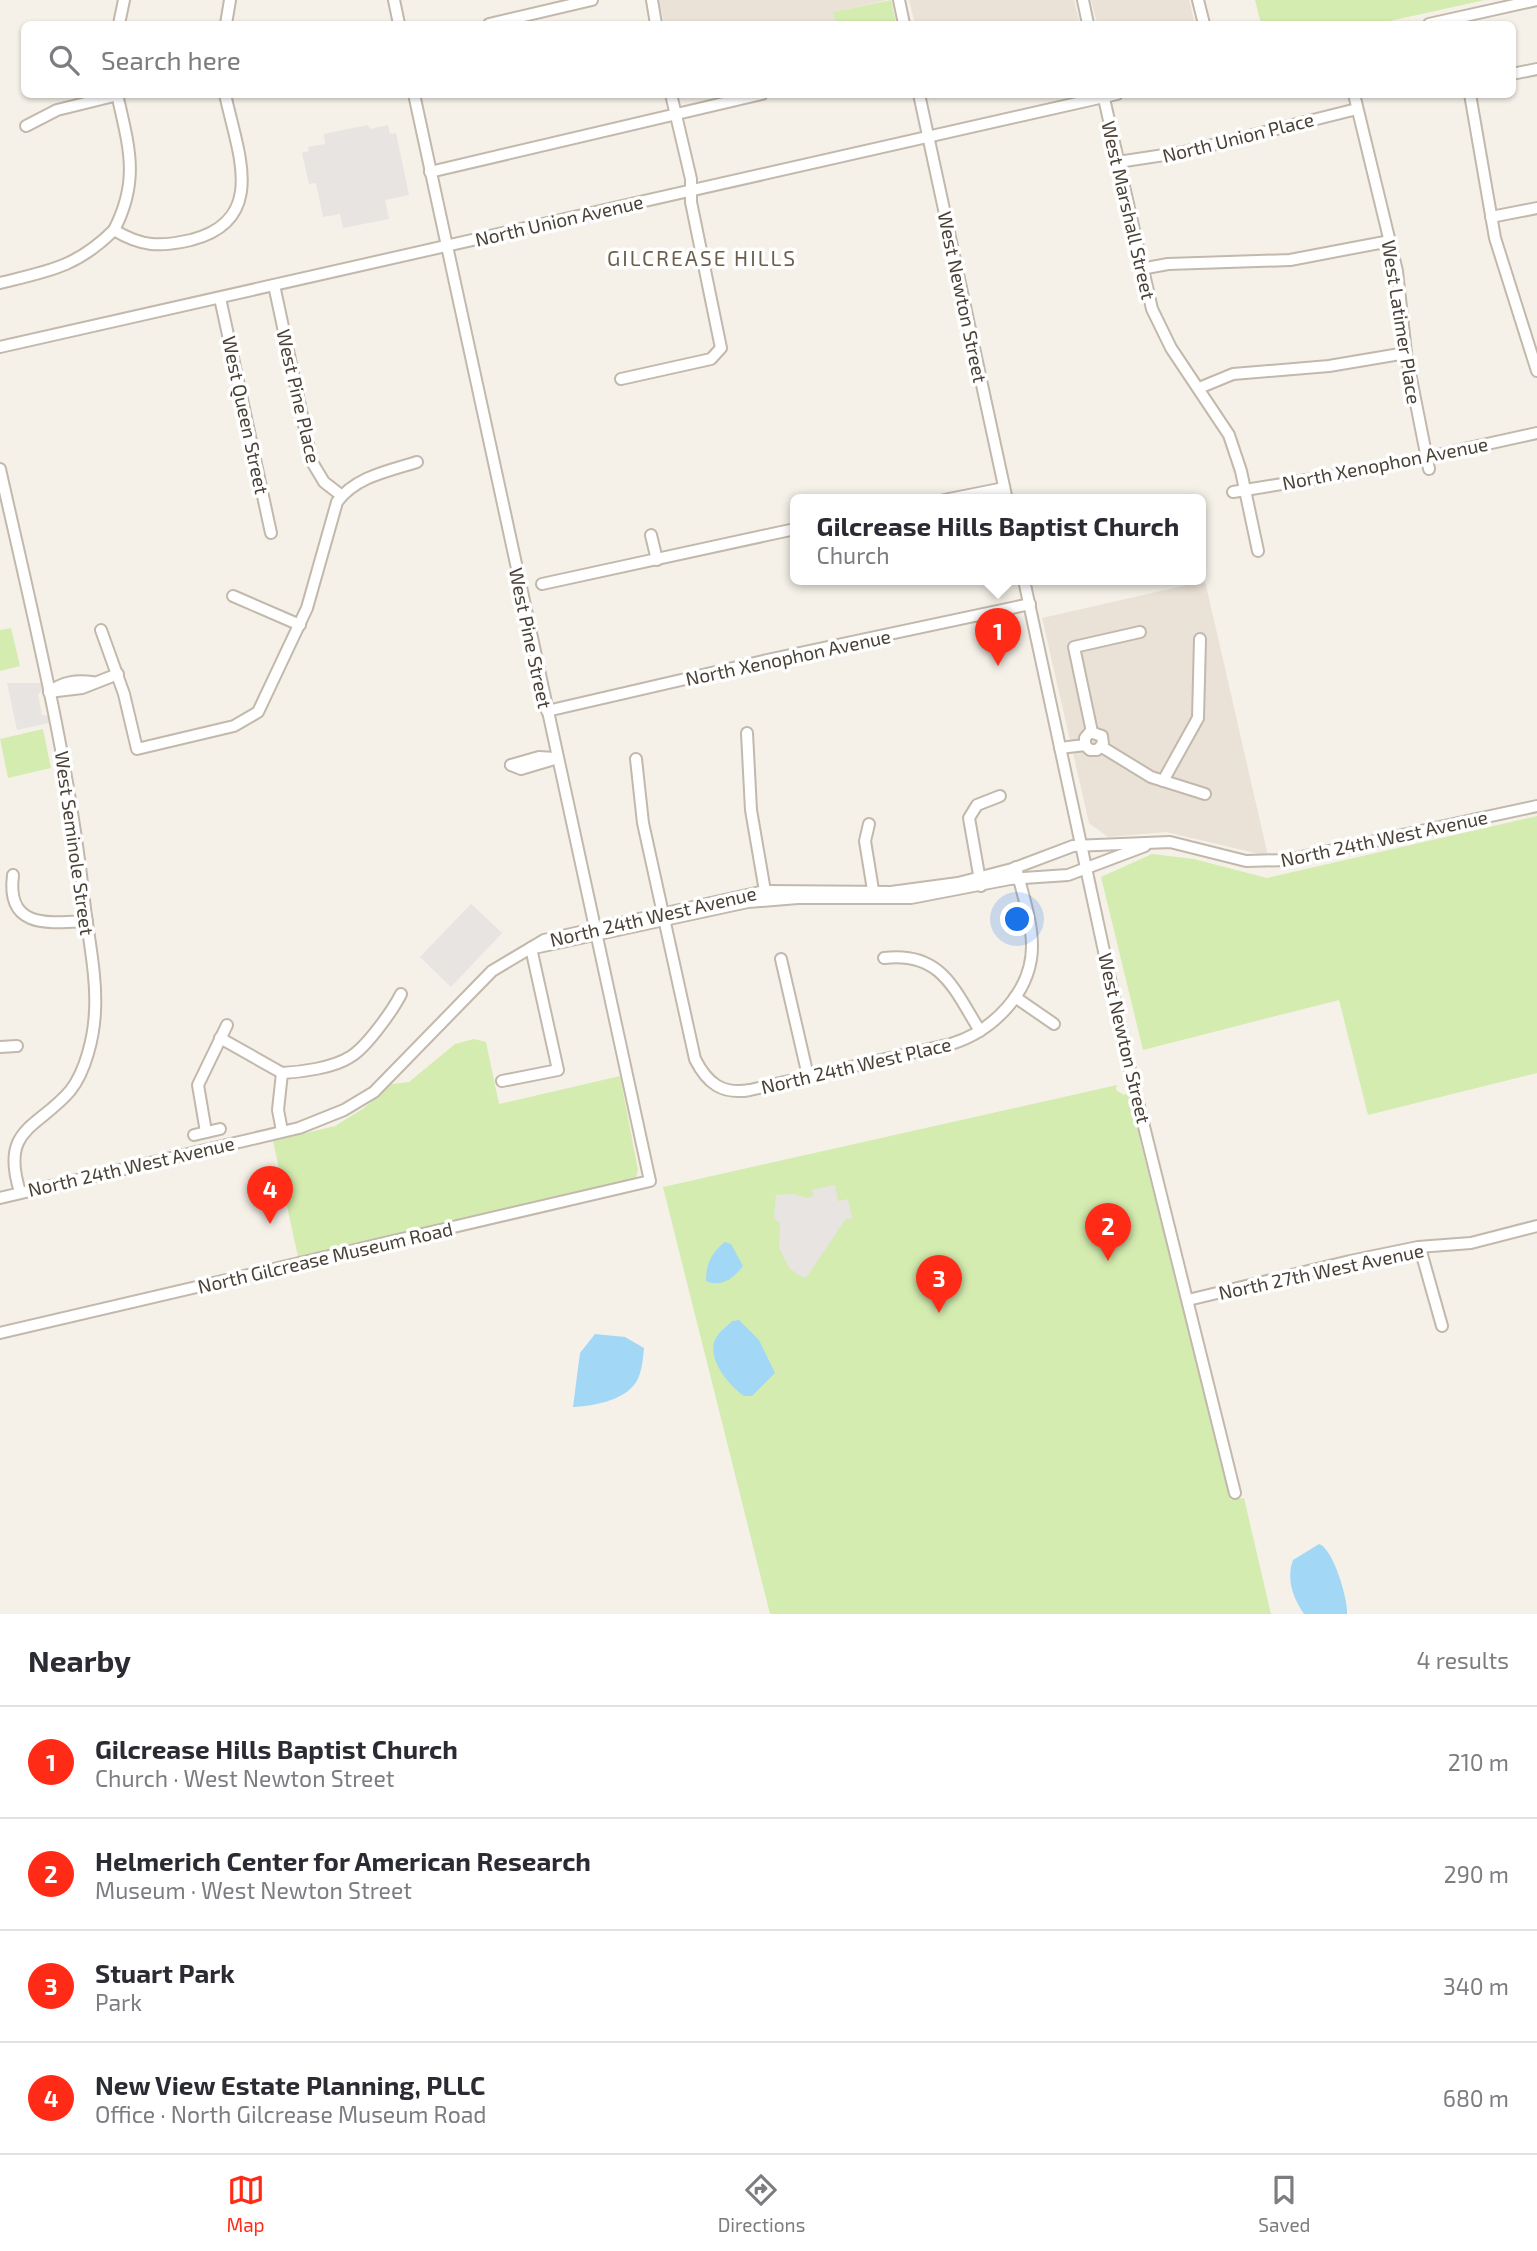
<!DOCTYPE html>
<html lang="en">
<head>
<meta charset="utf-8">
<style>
	:root { --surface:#fff; --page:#f7f7f7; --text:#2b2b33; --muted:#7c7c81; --line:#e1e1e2; --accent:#ff2b16 }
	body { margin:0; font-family:"Exo 2",sans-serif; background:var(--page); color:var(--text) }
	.you { position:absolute; left:1018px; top:920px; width:24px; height:24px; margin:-18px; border:5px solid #fff; border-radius:50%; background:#1a73e8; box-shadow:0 0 0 10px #1a73e833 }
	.badge { display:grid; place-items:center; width:46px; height:46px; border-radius:50%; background:var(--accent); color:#fff; font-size:23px; font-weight:700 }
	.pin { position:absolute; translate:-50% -58px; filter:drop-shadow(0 2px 4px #0008) }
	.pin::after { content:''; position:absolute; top:37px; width:24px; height:21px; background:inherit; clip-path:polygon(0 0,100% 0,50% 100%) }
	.popup { position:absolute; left:790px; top:494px; width:416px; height:91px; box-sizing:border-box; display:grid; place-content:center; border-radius:10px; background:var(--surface); filter:drop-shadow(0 2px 5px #0005); font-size:23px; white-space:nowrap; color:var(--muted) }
	.popup b { font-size:26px; color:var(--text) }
	.popup::after { content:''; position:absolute; left:50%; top:100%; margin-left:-14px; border:14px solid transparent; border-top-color:var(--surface) }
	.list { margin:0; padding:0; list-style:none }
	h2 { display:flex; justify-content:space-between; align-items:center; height:91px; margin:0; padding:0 28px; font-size:30px }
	h2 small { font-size:23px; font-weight:400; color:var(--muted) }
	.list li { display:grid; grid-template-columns:46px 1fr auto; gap:21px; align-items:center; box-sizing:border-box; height:112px; padding:0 28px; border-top:2px solid var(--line) }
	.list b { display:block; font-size:26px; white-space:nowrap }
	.list p { margin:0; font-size:23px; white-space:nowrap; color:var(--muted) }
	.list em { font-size:23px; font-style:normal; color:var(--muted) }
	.icon { flex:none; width:38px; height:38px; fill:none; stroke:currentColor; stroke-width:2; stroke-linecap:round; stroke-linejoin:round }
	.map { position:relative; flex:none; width:1537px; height:1614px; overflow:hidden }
	.search { position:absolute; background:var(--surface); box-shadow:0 2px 5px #0004; left:21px; right:21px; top:21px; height:77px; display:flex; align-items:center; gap:18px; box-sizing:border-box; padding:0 24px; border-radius:10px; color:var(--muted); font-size:26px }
	.sheet { height:539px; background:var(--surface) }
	nav { display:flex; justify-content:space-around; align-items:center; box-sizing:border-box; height:98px; border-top:2px solid var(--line); background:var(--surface); font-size:19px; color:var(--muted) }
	nav a { display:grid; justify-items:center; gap:4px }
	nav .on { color:var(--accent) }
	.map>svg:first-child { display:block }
	.residential { fill:#eae2d7 }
	.green { fill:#d4ecb0 }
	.parking { fill:#e7e4e1 }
	.water { fill:#a2d8f5 }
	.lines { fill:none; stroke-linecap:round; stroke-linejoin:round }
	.minor-casing { stroke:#c2b8ab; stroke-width:14 }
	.minor { stroke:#fff; stroke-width:10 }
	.labels { text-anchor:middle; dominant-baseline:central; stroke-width:7; stroke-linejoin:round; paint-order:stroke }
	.street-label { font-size:19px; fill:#4a4137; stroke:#fff }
	.neighbourhood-label { font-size:21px; letter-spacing:2px; fill:#6d5e4d; stroke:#fff }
</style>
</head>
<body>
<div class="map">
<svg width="1537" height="1614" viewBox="0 0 1537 1614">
	<rect width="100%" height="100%" fill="#f5f1e9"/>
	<g class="residential">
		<path d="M659,0H887L834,12L836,24H664Z"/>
		<path d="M909,0H1074L1080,24H915Z"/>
		<path d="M1091,0H1189L1195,24H1097Z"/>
		<path d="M1205,581L1268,856L1166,832L1108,837L1089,823L1042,618Z"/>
	</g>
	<g class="green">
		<path d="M891,0L896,24H836L833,12Z"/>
		<path d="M1255,0H1485L1376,24H1261Z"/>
		<path d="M11,628L20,666L0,671V630Z"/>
		<path d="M43,729L51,768L8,778L0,739Z"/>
		<path d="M1537,816V1073L1368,1115L1339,1000L1143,1050L1101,877L1152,854L1194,859L1267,878Z"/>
		<path d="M474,1039L486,1042L499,1104L620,1076L638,1170L636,1178L629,1182L298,1257L273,1141L335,1126L364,1108L392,1084L409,1082L455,1044Z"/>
		<path d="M1117,1085L1116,1090L1124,1095L1128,1092L1231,1500L1244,1498L1271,1614H770L663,1187Z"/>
	</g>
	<g class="parking">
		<path d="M368,125L370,129L388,125L390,134L396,133L409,195L385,200L389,219L343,228L340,214L323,217L316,183L309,184L302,153L309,151L308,147L325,144L324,134Z"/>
		<path d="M7,683H41L42,691L38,694L42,715L48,716L49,723L17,730Z"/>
		<path d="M471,904L502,933L451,987L420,957Z"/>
		<path d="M835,1185L838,1201L848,1199L852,1218L845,1220L806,1278L800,1276L790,1269L779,1248L780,1222L774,1219L776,1195L793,1194L808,1198L813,1196L812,1190Z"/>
	</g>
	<g class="water">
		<path d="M725,1242L731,1244L743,1266C734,1278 721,1288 706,1281C706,1264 711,1253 725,1242Z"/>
		<path d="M739,1320L759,1340L775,1373L752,1396H744C729,1386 705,1357 716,1338C719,1332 727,1326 732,1321Z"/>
		<path d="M595,1334L625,1337L644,1348C643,1358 642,1376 634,1385C621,1401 593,1406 573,1407L580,1353Z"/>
		<path d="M1319,1544C1333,1548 1348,1599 1347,1614H1304C1293,1598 1286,1579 1293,1560Z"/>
	</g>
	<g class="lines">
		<g class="minor-casing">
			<g id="minor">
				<path d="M394,0L399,24"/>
				<path d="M652,0L656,24"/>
				<path d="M899,0L904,24"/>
				<path d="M1083,0L1088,24"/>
				<path d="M1198,0L1204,24"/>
				<path d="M119,24L124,0"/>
				<path d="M226,24L230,0"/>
				<path d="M489,24L592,0"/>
				<path d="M1429,24L1537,0"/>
				<path d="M1512,74L1537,69"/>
				<path d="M919,94L1007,500"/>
				<path d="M1103,94L1152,309L1171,348L1229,435L1241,471L1258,551"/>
				<path d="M1354,94L1397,271L1406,353L1429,469"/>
				<path d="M1470,94L1495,238L1537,371"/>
				<path d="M26,126L57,110L118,95"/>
				<path d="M1118,162L1184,152L1357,109"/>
				<path d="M430,172L762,94"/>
				<path d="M1491,217L1537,208"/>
				<path d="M114,230C140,180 129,147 117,94"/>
				<path d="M1141,269L1168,264L1290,260L1390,241"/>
				<path d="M0,283C49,271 77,267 114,230C142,247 160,247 191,240C269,220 237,151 225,94"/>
				<path d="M274,285L312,462L324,482L342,496"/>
				<path d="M220,298L271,533"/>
				<path d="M0,347L1117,94"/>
				<path d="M621,379L711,359L721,348L691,202V179L671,94"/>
				<path d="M1199,388L1233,374L1329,366L1406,353"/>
				<path d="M0,469C32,612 68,755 84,900C88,937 97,975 95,1011C94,1036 86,1071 70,1091C37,1129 0,1128 20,1192"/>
				<path d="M1233,492L1374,469L1537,433"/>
				<path d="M944,500L1004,488"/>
				<path d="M651,535L657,560"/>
				<path d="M1024,580L1127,1058L1235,1493"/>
				<path d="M542,584L795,529"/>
				<path d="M233,596L300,625"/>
				<path d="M101,630L124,694L137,749L234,726L258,712L307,608L337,502C355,477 388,471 417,462"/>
				<path d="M49,692L82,688L118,674"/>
				<path d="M49,692C63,682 75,680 92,682"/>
				<path d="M547,711L763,661L1030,604"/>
				<path d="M1092,732L1074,647L1140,632"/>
				<path d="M747,733L751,810L766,897"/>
				<path d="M1102,747L1151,777L1205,794"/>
				<path d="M1060,748L1085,745L1090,750H1097L1103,744L1102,736L1090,732L1085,738V745"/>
				<path d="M636,759L643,823L695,1059C707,1083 722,1095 750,1090L951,1044C993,1031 1032,992 1032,946C1032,920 1022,893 1016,867"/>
				<path d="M511,765L521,769L558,758"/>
				<path d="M511,765L539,757L555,758"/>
				<path d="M1163,781L1198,718L1200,639"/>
				<path d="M869,824L865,841L874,896"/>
				<path d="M13,875C6,929 48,923 87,921"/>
				<path d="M981,886L969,818L977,805L1000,796"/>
				<path d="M534,948L748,902L798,898H911L1010,879L1068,875L1145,846"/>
				<path d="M884,958C941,951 954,989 980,1031"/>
				<path d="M781,959L808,1076"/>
				<path d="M1015,997L1054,1024"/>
				<path d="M220,1038L282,1073C301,1072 333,1068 350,1057C366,1048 393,1010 401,994"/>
				<path d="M0,1047L17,1046"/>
				<path d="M282,1073L278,1110L282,1131"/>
				<path d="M502,1081L558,1070L531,948"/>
				<path d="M206,1132L198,1085L227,1025"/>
				<path d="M194,1135L220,1129"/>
				<path d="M0,1198L299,1128L344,1110L374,1092L492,971L544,940L765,891L891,892L958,883L1012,869L1073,846L1170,842L1246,861L1287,860L1537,806"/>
				<path d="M1420,1248L1442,1326"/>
				<path d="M1188,1300L1350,1261L1418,1247L1471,1243L1537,1226"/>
				<path d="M0,1333L650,1181L414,94"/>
			</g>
		</g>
		<use href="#minor" class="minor"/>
	</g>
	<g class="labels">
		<g class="street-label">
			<text transform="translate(1238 137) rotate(-14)">North Union Place</text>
			<text transform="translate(1129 210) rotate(77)">West Marshall Street</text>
			<text transform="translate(559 220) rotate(-13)">North Union Avenue</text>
			<text transform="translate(963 297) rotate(78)">West Newton Street</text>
			<text transform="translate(1402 322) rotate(81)">West Latimer Place</text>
			<text transform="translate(299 396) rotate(77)">West Pine Place</text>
			<text transform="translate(246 415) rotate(78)">West Queen Street</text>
			<text transform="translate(1385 463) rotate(-11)">North Xenophon Avenue</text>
			<text transform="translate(531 638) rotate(78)">West Pine Street</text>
			<text transform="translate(788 657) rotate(-12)">North Xenophon Avenue</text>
			<text transform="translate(1384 838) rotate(-12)">North 24th West Avenue</text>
			<text transform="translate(75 843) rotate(82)">West Seminole Street</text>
			<text transform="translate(653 916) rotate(-13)">North 24th West Avenue</text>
			<text transform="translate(1125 1038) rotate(77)">West Newton Street</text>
			<text transform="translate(856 1065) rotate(-13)">North 24th West Place</text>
			<text transform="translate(131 1166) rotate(-13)">North 24th West Avenue</text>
			<text transform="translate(325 1257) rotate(-13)">North Gilcrease Museum Road</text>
			<text transform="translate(1321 1271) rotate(-12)">North 27th West Avenue</text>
		</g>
		<g class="neighbourhood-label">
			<text x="702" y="257">GILCREASE HILLS</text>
		</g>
	</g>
</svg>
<div class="you"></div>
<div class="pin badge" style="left:998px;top:666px">1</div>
<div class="popup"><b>Gilcrease Hills Baptist Church</b>Church</div>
<div class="pin badge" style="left:1108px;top:1261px">2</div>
<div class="pin badge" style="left:939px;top:1313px">3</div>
<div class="pin badge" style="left:270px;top:1224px">4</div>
<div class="search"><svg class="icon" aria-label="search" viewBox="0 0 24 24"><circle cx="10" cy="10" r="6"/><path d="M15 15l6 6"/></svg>Search here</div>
</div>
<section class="sheet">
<h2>Nearby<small>4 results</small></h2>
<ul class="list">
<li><span class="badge">1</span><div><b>Gilcrease Hills Baptist Church</b><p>Church · West Newton Street</p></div><em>210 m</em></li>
<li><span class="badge">2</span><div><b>Helmerich Center for American Research</b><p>Museum · West Newton Street</p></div><em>290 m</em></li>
<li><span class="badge">3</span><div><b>Stuart Park</b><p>Park</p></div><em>340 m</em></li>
<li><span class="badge">4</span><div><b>New View Estate Planning, PLLC</b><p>Office · North Gilcrease Museum Road</p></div><em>680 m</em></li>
</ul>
</section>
<nav>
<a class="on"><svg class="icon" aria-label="map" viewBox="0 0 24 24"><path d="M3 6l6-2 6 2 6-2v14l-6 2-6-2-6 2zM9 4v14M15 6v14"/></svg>Map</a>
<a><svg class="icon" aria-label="directions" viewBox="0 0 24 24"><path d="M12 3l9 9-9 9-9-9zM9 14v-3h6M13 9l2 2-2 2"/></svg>Directions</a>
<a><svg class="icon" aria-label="saved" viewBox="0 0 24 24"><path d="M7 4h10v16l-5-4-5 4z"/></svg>Saved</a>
</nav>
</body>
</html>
